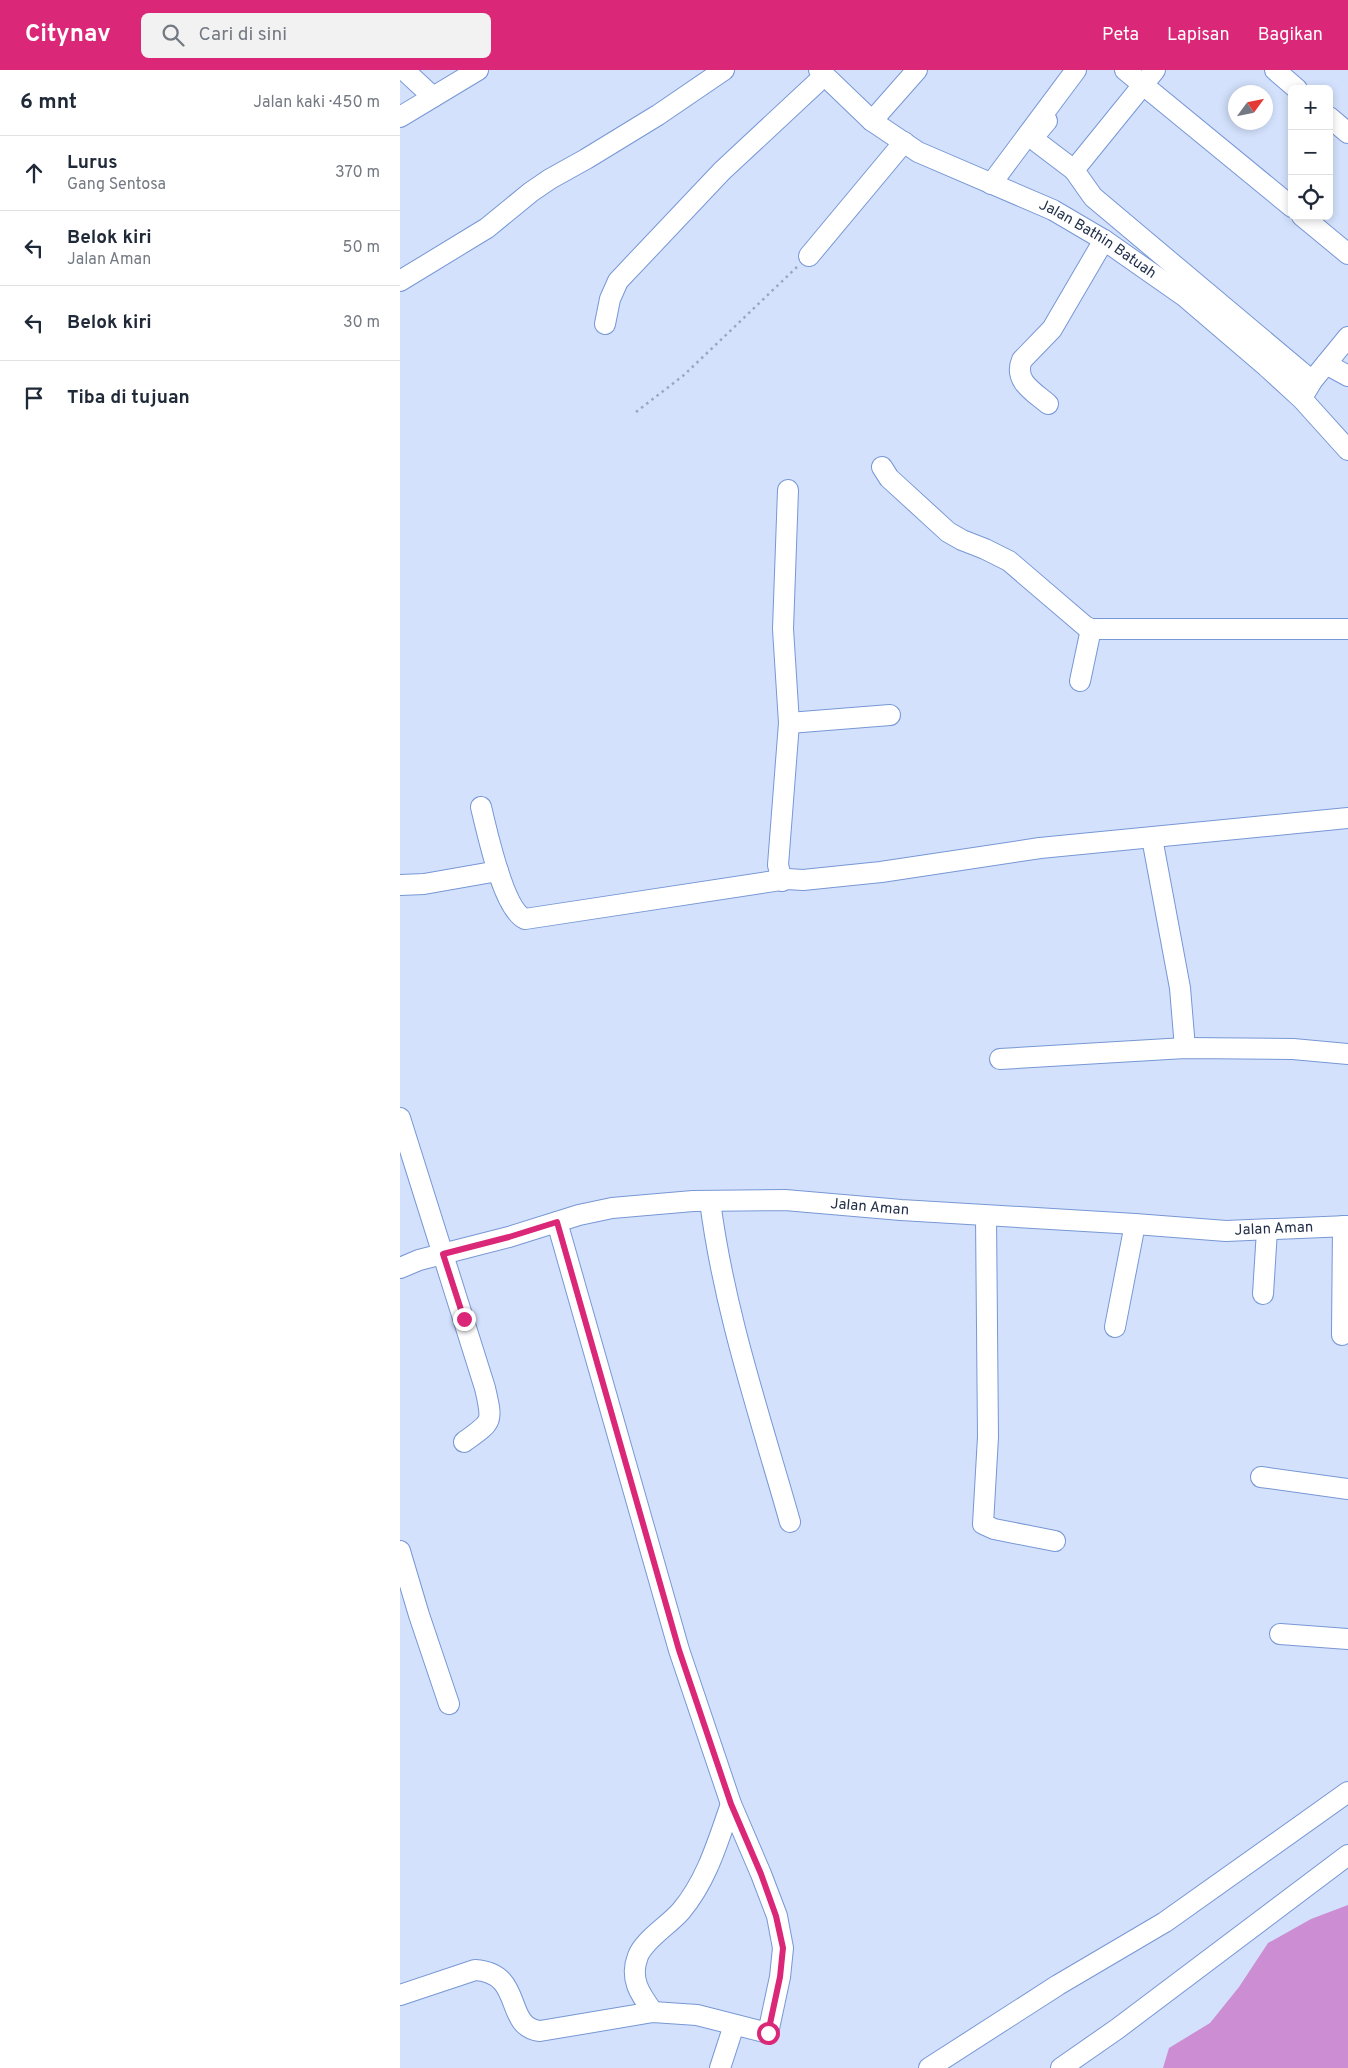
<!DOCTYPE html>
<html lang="id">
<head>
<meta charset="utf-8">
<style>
	:root { --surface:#fff; --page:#f2f2f3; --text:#1f2937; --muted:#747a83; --line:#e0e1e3; --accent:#db2777 }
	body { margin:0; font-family:Overpass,sans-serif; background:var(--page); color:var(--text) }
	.controls { position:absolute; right:15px; top:15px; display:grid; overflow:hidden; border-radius:8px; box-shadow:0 2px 8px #0003 }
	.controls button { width:45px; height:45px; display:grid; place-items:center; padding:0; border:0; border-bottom:1px solid var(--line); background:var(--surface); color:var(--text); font:25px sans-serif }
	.compass { position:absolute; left:828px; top:15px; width:45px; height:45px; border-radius:50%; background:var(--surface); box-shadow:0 2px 8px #0003; rotate:57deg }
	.stop { position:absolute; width:15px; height:15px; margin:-11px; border:4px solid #db2777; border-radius:50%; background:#fff }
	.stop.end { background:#db2777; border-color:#fff; box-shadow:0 1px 5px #0008 }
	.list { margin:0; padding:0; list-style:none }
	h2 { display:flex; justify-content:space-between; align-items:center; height:65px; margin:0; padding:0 20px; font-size:21px }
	h2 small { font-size:16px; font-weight:400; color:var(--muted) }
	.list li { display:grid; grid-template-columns:32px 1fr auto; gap:15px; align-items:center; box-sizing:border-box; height:75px; padding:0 20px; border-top:1px solid var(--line) }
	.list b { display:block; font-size:19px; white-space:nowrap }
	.list p { margin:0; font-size:16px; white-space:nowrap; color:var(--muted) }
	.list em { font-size:16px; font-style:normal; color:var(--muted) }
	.icon { flex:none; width:28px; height:28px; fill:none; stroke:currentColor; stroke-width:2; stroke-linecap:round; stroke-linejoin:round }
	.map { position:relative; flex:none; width:948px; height:1998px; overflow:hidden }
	header { display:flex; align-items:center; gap:30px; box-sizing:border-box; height:70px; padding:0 25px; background:var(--accent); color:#fff }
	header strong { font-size:24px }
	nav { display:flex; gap:28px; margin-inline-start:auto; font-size:18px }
	.search { width:350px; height:45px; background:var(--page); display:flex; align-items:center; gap:12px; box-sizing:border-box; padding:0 18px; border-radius:8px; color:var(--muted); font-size:19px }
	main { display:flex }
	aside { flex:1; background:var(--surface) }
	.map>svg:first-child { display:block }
	.forest { fill:#cc8dd3 }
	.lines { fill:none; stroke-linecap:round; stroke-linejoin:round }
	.minor-casing { stroke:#7797d5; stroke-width:22 }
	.path { stroke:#99a7c1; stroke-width:2.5; stroke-dasharray:2.5 4; stroke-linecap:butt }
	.minor { stroke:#fff; stroke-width:20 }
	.route { stroke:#db2777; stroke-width:6 }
	.labels { text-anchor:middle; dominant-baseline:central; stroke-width:4.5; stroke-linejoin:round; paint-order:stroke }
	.street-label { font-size:15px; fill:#24314b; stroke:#fff }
</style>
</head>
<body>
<header>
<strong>Citynav</strong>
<div class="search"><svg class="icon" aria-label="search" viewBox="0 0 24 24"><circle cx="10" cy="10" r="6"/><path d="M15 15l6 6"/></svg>Cari di sini</div>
<nav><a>Peta</a><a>Lapisan</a><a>Bagikan</a></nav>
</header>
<main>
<aside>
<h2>6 mnt<small>Jalan kaki · 450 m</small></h2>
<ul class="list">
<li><svg class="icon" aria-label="ahead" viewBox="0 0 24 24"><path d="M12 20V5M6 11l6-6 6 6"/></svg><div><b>Lurus</b><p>Gang Sentosa</p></div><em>370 m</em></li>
<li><svg class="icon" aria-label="left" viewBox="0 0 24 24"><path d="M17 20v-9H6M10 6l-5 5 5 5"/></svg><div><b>Belok kiri</b><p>Jalan Aman</p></div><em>50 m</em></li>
<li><svg class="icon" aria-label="left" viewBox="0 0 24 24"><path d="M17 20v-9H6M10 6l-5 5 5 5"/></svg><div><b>Belok kiri</b></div><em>30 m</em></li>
<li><svg class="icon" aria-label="arrive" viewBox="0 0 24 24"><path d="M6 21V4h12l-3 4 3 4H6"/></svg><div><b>Tiba di tujuan</b></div></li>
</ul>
</aside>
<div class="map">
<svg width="948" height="1998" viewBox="0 0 948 1998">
	<rect width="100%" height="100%" fill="#d3e1fc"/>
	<path class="forest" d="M948,1835V1998H763L769,1978L810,1953L839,1917L868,1873L911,1849Z"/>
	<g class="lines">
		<g class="minor-casing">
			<g id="minor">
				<path d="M4,0L33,27"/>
				<path id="s1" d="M419,0L472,51L518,82L653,140L704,170L784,226L867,297L902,329L948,380"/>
				<path d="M725,0L892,137"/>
				<path d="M755,0L674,100L693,127L912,311"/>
				<path d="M875,0L897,19"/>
				<path d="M0,47L78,0"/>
				<path d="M929,47L948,63"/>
				<path d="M472,51L517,0"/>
				<path d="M647,51L636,64L637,72L674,100"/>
				<path d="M591,114L676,0"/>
				<path d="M902,146L948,184"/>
				<path d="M409,186L504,72"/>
				<path d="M0,211L87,158L131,122L150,109L186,89L258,45L324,0"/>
				<path d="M205,254L210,229L218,211L322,101L424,6"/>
				<path d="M926,294L948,306"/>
				<path d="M906,321L912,311L948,267"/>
				<path d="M648,334C634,322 613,311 622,290L652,259L704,170"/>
				<path d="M482,397L489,408L548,462L562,470L585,479L609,491L685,556L691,559H948"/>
				<path d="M680,611L691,559"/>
				<path d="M389,653L490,645"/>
				<path d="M81,737C87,761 103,839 125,849L387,809L403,810L481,802L640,778L948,748"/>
				<path d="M752,768L780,918L785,978"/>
				<path d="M382,811L378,795L389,653L383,559L388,420"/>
				<path d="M0,815L24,814L98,801"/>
				<path d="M600,989L785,978L893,979L948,984"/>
				<path d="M0,1048L85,1318C93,1353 93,1351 64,1372"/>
				<path d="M310,1131C324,1241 360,1346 390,1452"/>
				<path d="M586,1146L588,1367L583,1454L594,1459L655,1471"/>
				<path id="s2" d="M0,1198L19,1190L109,1167L179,1145L212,1138L293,1131L385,1130L501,1140L735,1154L826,1161L948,1156"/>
				<path d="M863,1224L867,1160"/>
				<path d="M715,1257L735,1154"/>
				<path d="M942,1265L943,1156"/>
				<path d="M861,1407L948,1419"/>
				<path d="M0,1481L19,1545L49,1634"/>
				<path d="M880,1564L948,1569"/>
				<path d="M0,1925L75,1900C125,1903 103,1957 140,1961L253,1942L297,1945L368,1963L380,1907L383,1878L377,1846L361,1804L331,1734L279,1580L157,1152"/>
				<path d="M253,1942C240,1924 229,1909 238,1886C244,1870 269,1855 281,1841C307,1810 318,1771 331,1734"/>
				<path d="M320,1998L334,1955"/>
				<path d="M529,1998L658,1915L765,1852L948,1722"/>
				<path d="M661,1998L717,1959L948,1785"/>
			</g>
		</g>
		<path class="path" d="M236,342L284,305L397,197"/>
		<use href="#minor" class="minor"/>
	</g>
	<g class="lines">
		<path class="route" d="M64,1249L43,1184L109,1167L157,1152L279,1580L331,1734L361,1804L376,1846L383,1878L380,1907L368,1963"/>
	</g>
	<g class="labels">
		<g class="street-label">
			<text stroke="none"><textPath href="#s1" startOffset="329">Jalan Bathin Batuah</textPath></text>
			<text stroke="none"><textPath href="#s2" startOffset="479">Jalan Aman</textPath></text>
			<text stroke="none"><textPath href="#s2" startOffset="884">Jalan Aman</textPath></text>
		</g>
	</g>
</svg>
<div class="controls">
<button>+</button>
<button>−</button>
<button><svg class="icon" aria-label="locate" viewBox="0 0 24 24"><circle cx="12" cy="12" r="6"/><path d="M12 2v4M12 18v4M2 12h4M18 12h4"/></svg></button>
</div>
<svg class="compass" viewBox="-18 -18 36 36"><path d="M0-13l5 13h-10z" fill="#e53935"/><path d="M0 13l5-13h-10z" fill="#747a83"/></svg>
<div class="stop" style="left:368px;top:1963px"></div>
<div class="stop end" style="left:64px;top:1249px"></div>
</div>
</main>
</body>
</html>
